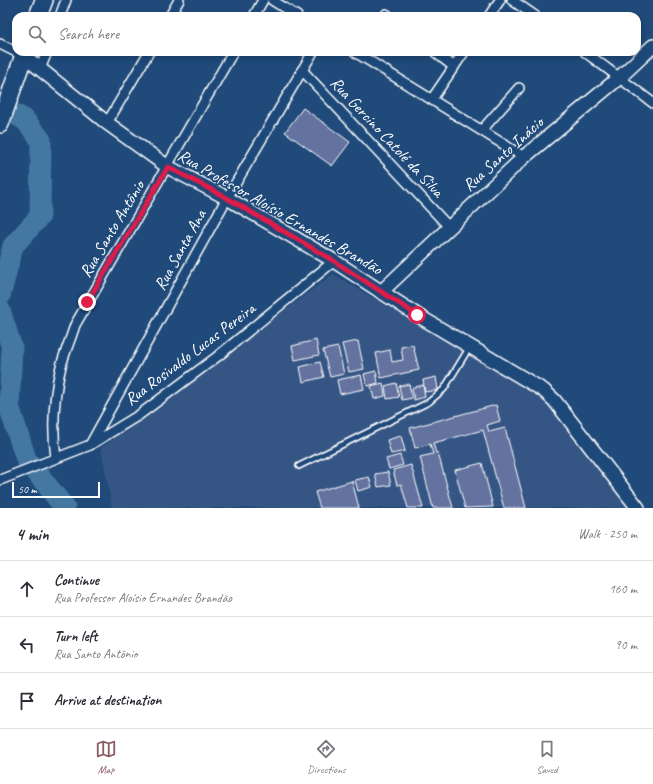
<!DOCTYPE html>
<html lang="en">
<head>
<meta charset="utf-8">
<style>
	:root { --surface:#fff; --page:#f7f7f7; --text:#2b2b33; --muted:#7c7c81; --line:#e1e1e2; --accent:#8a5d65 }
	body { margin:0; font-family:Caveat,sans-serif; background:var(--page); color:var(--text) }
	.scale { position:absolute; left:12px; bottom:10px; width:88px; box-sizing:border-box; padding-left:4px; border:2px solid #fff; border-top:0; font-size:11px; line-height:14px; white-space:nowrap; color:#fff; -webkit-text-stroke:3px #1f4a7a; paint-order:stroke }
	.stop { position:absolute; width:12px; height:12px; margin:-9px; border:3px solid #e11d48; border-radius:50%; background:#fff }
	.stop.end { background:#e11d48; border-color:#fff; box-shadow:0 1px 4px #0008 }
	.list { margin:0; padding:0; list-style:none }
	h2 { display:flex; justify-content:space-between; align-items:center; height:52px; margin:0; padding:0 16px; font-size:17px }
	h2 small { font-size:13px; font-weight:400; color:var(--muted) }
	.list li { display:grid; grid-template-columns:26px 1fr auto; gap:12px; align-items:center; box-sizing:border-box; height:56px; padding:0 16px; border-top:1px solid var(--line) }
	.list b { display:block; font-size:15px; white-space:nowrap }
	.list p { margin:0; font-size:13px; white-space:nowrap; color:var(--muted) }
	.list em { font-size:13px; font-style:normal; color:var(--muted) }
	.icon { flex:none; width:22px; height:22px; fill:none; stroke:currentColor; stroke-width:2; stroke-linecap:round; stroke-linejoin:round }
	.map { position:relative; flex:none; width:653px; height:508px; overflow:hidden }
	.search { position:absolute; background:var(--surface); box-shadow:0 2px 6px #0003; left:12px; right:12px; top:12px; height:44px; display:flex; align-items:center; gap:10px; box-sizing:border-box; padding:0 14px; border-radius:12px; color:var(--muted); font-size:15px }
	.sheet { height:220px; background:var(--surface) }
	nav { display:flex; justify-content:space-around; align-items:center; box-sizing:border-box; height:56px; border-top:1px solid var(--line); background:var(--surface); font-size:11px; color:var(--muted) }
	nav a { display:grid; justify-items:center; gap:2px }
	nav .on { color:var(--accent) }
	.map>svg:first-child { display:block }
	.built { fill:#345685 }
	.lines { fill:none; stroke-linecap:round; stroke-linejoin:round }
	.river { stroke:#4478a1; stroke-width:21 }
	.building { fill:#64729f; stroke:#fff }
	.lane-casing { stroke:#fff; stroke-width:8 }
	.street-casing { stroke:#fff; stroke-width:12 }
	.secondary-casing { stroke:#fff; stroke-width:16 }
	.highway-casing { stroke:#fff; stroke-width:20 }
	.lane { stroke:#1f4a7a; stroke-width:4.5 }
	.street { stroke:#1f4a7a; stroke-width:9 }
	.secondary { stroke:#1f4a7a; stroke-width:13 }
	.highway { stroke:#1f4a7a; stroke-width:17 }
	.route { stroke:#e11d48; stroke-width:5 }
	.labels { text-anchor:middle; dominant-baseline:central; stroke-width:3.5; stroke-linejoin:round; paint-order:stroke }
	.street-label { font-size:17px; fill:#fff; stroke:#1f4a7a }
</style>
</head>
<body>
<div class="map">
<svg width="653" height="508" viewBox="0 0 653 508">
	<rect width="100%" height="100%" fill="#1f4a7a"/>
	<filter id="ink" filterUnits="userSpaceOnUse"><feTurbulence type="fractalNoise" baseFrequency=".025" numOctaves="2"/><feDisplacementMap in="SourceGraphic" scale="8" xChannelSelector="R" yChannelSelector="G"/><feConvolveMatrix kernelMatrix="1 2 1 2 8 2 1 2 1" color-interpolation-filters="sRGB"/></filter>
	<g filter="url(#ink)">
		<path class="built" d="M333,274L547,401L629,508H112L101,448Z"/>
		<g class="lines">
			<g class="river">
				<path d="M0,107L24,119L41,140L40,216L13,246L0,296"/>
				<path d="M0,310L12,348L9,406L26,459L65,508"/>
			</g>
		</g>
		<g class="building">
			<path d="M303,108L350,142L332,166L285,132Z"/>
			<path d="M316,340L319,355L295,360L292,346Z"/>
			<path d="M358,341L364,369L349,372L342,344Z"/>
			<path d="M413,345L419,370L381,378L376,353L390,350L392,362L403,360L401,347Z"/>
			<path d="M338,347L344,374L330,377L323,350Z"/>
			<path d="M320,362L324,377L303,382L300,367Z"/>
			<path d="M376,371L378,383L367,386L364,374Z"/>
			<path d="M361,375L364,389L340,394L337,380Z"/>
			<path d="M436,377L438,390L425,392L423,380Z"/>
			<path d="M383,383L385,396L374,399L371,386Z"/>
			<path d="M396,383L399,397L387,399L385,386Z"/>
			<path d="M409,384L412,398L402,400L399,386Z"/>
			<path d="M423,385L425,397L414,400L412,388Z"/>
			<path d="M496,405L500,421L487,425L489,432L505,428L526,508H504L483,430L433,443L436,453H438L453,508H433L420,457L433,454L430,444L415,448L410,428Z"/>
			<path d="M401,436L405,451L391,454L387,440Z"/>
			<path d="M400,455L403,465L389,469L386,459Z"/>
			<path d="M482,463L493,507L465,508L455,470Z"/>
			<path d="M411,465L423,508H408L401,484L397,485L393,470Z"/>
			<path d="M388,472L391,485L378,487L375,474Z"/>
			<path d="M369,477L372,487L358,491L355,480Z"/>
			<path d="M352,481L359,508H320L315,492Z"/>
		</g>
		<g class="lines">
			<g class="lane-casing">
				<path id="lane" d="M299,466L429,402L444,389L469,348"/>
			</g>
			<g class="street-casing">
				<g id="street">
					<path d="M272,0L297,16"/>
					<path d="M512,0L535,16"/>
					<path d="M386,14L389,16"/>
					<path d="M60,16L66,0"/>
					<path d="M170,16L179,0"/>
					<path d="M254,16L263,0"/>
					<path d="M489,16L500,0"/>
					<path d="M0,44L16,52"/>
					<path d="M355,52L524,157"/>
					<path d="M435,52L454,67"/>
					<path d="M585,52L653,103"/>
					<path d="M40,69L47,52"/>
					<path d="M302,70L448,226"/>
					<path d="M432,99L464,52"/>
					<path d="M107,123L149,52"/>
					<path d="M482,130L519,88"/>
					<path d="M90,445L227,198L313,52"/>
					<path d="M56,458C52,429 54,395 61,366C65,352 71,338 75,325L233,52"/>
					<path d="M0,480L90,445L139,415L218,356L334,261"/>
				</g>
			</g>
			<g class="secondary-casing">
				<g id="secondary">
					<path d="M24,56L107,123L168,167L227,198L334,261L417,315L543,390L554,400L638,508"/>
					<path d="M381,292L524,157L620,77L653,46"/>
				</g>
			</g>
			<g class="highway-casing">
				<g id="highway">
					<path d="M38,16L44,0"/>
					<path d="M0,124L25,52"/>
				</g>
			</g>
			<use href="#lane" class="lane"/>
			<use href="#street" class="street"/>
			<use href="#secondary" class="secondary"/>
			<use href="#highway" class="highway"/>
		</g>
	</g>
	<g class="lines" filter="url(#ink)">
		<path class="route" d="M87,302L168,167L227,198L334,261L417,315"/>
	</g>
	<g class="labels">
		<g class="street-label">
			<text transform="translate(387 137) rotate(47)">Rua Gercino Catolé da Silva</text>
			<text transform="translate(503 154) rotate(-42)">Rua Santo Inácio</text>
			<text transform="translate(280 212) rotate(30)">Rua Professor Aloísio Ernandes Brandão</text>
			<text transform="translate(112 229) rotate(-59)">Rua Santo Antônio</text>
			<text transform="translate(180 250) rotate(-61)">Rua Santa Ana</text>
			<text transform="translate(190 354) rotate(-37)">Rua Rosivaldo Lucas Pereira</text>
		</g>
	</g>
</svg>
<div class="scale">50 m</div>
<div class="stop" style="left:417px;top:315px"></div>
<div class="stop end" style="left:87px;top:302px"></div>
<div class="search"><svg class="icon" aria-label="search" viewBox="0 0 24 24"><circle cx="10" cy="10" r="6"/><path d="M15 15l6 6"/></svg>Search here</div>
</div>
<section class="sheet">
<h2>4 min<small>Walk · 250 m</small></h2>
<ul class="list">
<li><svg class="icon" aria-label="ahead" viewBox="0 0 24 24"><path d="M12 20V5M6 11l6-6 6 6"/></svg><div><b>Continue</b><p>Rua Professor Aloísio Ernandes Brandão</p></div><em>160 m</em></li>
<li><svg class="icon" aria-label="left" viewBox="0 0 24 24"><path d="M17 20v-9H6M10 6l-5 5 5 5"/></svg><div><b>Turn left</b><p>Rua Santo Antônio</p></div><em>90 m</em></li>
<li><svg class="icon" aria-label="arrive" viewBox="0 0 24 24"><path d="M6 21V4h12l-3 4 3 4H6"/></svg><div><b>Arrive at destination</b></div></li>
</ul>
</section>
<nav>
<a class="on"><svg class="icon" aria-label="map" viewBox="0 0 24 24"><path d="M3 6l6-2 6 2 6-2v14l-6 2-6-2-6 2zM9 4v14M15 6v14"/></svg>Map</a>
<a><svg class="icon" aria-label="directions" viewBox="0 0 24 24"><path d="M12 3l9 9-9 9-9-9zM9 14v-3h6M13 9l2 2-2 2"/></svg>Directions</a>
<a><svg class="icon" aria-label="saved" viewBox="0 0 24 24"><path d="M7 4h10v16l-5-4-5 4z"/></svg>Saved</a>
</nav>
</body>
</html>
